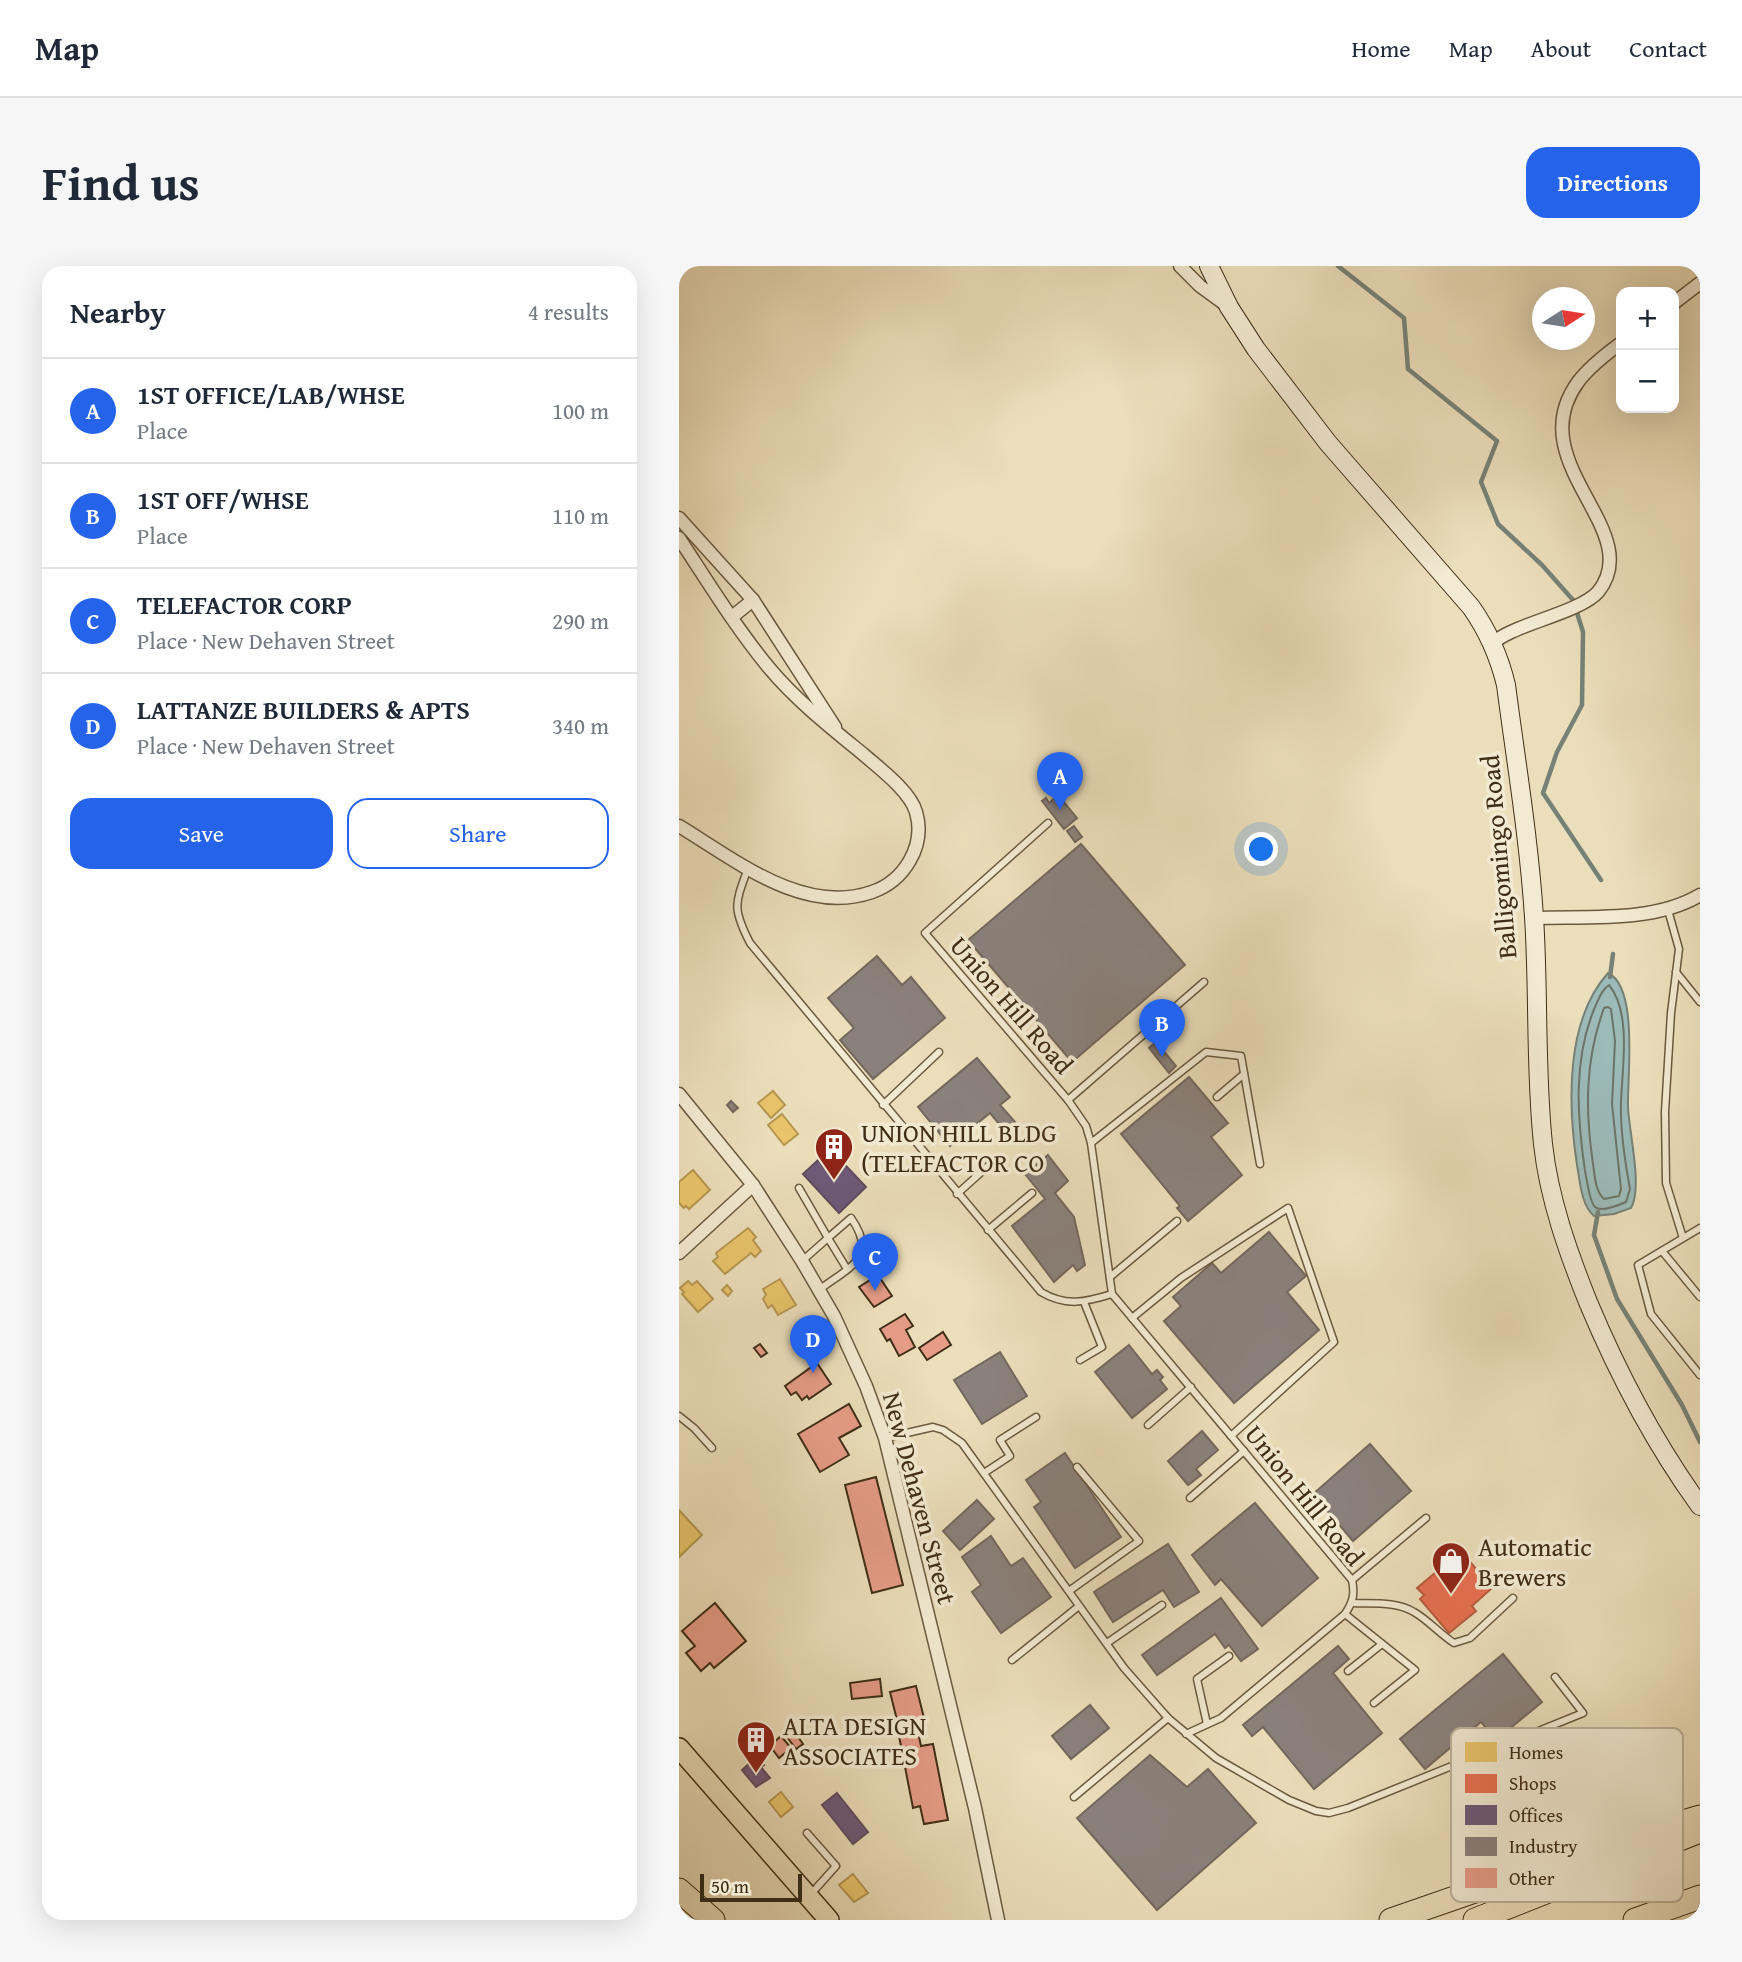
<!DOCTYPE html>
<html lang="en">
<head>
<meta charset="utf-8">
<style>
	:root { --surface:#fff; --page:#f6f6f7; --text:#1f2937; --muted:#747a83; --line:#e0e1e3; --accent:#2563eb }
	body { margin:0; font-family:"Gentium Book Plus",serif; background:var(--page); color:var(--text) }
	.controls { position:absolute; right:21px; top:21px; display:grid; overflow:hidden; border-radius:14px; box-shadow:0 7px 28px #0002 }
	.controls button { width:63px; height:63px; display:grid; place-items:center; padding:0; border:0; border-bottom:2px solid var(--line); background:var(--surface); color:var(--text); font:35px sans-serif }
	.compass { position:absolute; left:853px; top:21px; width:63px; height:63px; border-radius:50%; background:var(--surface); box-shadow:0 7px 28px #0002; rotate:78deg }
	.scale { position:absolute; left:21px; bottom:18px; width:102px; box-sizing:border-box; padding-left:7px; border:4px solid #3f2e16; border-top:0; font-size:19px; line-height:24px; white-space:nowrap; color:#3f2e16; -webkit-text-stroke:5px #f2ead2; paint-order:stroke }
	.you { position:absolute; left:583px; top:584px; width:24px; height:24px; margin:-18px; border:5px solid #fff; border-radius:50%; background:#1a73e8; box-shadow:0 0 0 10px #1a73e833 }
	.badge { display:grid; place-items:center; width:46px; height:46px; border-radius:50%; background:var(--accent); color:#fff; font-size:23px; font-weight:700 }
	.pin { position:absolute; translate:-50% -58px; filter:drop-shadow(0 2px 4px #0008) }
	.pin::after { content:''; position:absolute; top:37px; width:24px; height:21px; background:inherit; clip-path:polygon(0 0,100% 0,50% 100%) }
	.list { margin:0; padding:0; list-style:none }
	h2 { display:flex; justify-content:space-between; align-items:center; height:91px; margin:0; padding:0 28px; font-size:30px }
	h2 small { font-size:23px; font-weight:400; color:var(--muted) }
	.list li { display:grid; grid-template-columns:46px 1fr auto; gap:21px; align-items:center; box-sizing:border-box; height:105px; padding:0 28px; border-top:2px solid var(--line) }
	.list b { display:block; font-size:26px; white-space:nowrap }
	.list p { margin:0; font-size:23px; white-space:nowrap; color:var(--muted) }
	.list em { font-size:23px; font-style:normal; color:var(--muted) }
	.actions { display:flex; gap:14px; padding:21px 28px }
	.actions a { flex:1; padding:16px 0; border:2px solid var(--accent); border-radius:21px; text-align:center; font-size:24px; color:var(--accent) }
	.actions .main { background:var(--accent); color:#fff }
	.map { position:relative; flex:none; width:1021px; height:1654px; overflow:hidden; border-radius:21px }
	header { display:flex; align-items:center; gap:42px; box-sizing:border-box; height:98px; padding:0 35px; background:var(--surface); border-bottom:2px solid var(--line) }
	header strong { font-size:33px }
	nav { display:flex; gap:38px; margin-inline-start:auto; font-size:24px }
	.intro { display:flex; align-items:center; justify-content:space-between; box-sizing:border-box; height:168px; padding:0 42px }
	h1 { margin:0; font-size:49px }
	.button { padding:18px 32px; border-radius:21px; background:var(--accent); color:#fff; font-size:24px; font-weight:700 }
	main { display:flex; gap:42px; padding:0 42px }
	aside { flex:1; background:var(--surface); border-radius:21px; box-shadow:0 7px 28px #0002 }
	.map>svg:first-child { display:block }
	.water { fill:#9bbab8; stroke:#768277; stroke-width:2 }
	.homes { fill:#e9c46a; stroke:#b69751; stroke-width:2 }
	.shops { fill:#e76f51; stroke:#b55c3f; stroke-width:2 }
	.offices { fill:#6d597a; stroke:#5f4c5c; stroke-width:2 }
	.industry { fill:#8a817c; stroke:#74685d; stroke-width:2 }
	.lines { fill:none; stroke-linecap:round; stroke-linejoin:round }
	.shore { stroke:#6d7467; stroke-width:2 }
	.stream { stroke:#768277; stroke-width:4.5 }
	.building { fill:#e69c87; stroke:#3f2e16; stroke-width:2 }
	.lane-casing { stroke:#6a5a3f; stroke-width:9 }
	.street-casing { stroke:#6a5a3f; stroke-width:15 }
	.secondary-casing { stroke:#3f2e16; stroke-width:20 }
	.primary-casing { stroke:#3f2e16; stroke-width:22 }
	.highway-casing { stroke:#3f2e16; stroke-width:25 }
	.lane { stroke:#f2ead2; stroke-width:6 }
	.street { stroke:#f2ead2; stroke-width:12 }
	.secondary { stroke:#f2ead2; stroke-width:18 }
	.primary { stroke:#ebdeba; stroke-width:19 }
	.highway { stroke:#ebdeba; stroke-width:23 }
	.labels { text-anchor:middle; dominant-baseline:central; stroke-width:7; stroke-linejoin:round; paint-order:stroke }
	.street-label { font-size:26px; fill:#3f2e16; stroke:#f2ead2 }
	.poi-label { font-size:26px; fill:#3f2e16; stroke:#f2ead2; text-anchor:start }
	.key { fill:#f2ead2; stroke:#bcb29a; stroke-width:2 }
	.key-label { font-size:19px; fill:#3f2e16 }
</style>
</head>
<body>
<header>
<strong>Map</strong>
<nav><a>Home</a><a>Map</a><a>About</a><a>Contact</a></nav>
</header>
<div class="intro"><h1>Find us</h1><a class="button">Directions</a></div>
<main>
<aside>
<h2>Nearby<small>4 results</small></h2>
<ul class="list">
<li><span class="badge">A</span><div><b>1ST OFFICE/LAB/WHSE</b><p>Place</p></div><em>100 m</em></li>
<li><span class="badge">B</span><div><b>1ST OFF/WHSE</b><p>Place</p></div><em>110 m</em></li>
<li><span class="badge">C</span><div><b>TELEFACTOR CORP</b><p>Place · New Dehaven Street</p></div><em>290 m</em></li>
<li><span class="badge">D</span><div><b>LATTANZE BUILDERS &amp; APTS</b><p>Place · New Dehaven Street</p></div><em>340 m</em></li>
</ul>
<div class="actions"><a class="main">Save</a><a>Share</a></div>
</aside>
<div class="map">
<svg width="1021" height="1654" viewBox="0 0 1021 1654">
	<rect width="100%" height="100%" fill="#ebdeba"/>
	<filter id="stains"><feTurbulence type="fractalNoise" baseFrequency=".00286" numOctaves="4"/><feColorMatrix values="0 0 0 0 .2 0 0 0 0 .09 0 0 0 0 .02 0 0 0 .5 -.17"/></filter>
	<radialGradient id="worn" r=".72"><stop offset=".6" stop-color="#630" stop-opacity="0"/><stop offset="1" stop-color="#630" stop-opacity=".3"/></radialGradient>
	<path class="water" d="M929,707C960,721 948,813 949,841C950,867 964,921 952,942L935,948L915,950C902,939 901,915 898,899C889,839 886,755 929,707Z"/>
	<g class="homes">
		<path d="M94,825L106,839L92,852L79,837Z"/>
		<path d="M103,848L119,868L105,879L89,859Z"/>
		<path d="M14,904L31,924L10,943L7,940L5,942L0,937V916Z"/>
		<path d="M69,962L77,971L74,974L82,985L76,991L72,987L46,1008L34,995L39,991L37,987Z"/>
		<path d="M101,1013L117,1039L99,1049L93,1039L89,1042L84,1033L87,1029L84,1023Z"/>
		<path d="M9,1015L13,1019L18,1015L34,1033L19,1046L3,1028L5,1026L1,1022Z"/>
		<path d="M48,1019L53,1025L49,1030L43,1024Z"/>
		<path d="M0,1244L23,1269L0,1291Z"/>
		<path d="M102,1526L114,1541L102,1551L90,1536Z"/>
		<path d="M174,1608L189,1627L175,1636L160,1619Z"/>
	</g>
	<path class="shops" d="M782,1285L813,1322L793,1340L797,1345L770,1367L741,1333L745,1329L738,1322Z"/>
	<g class="offices">
		<path d="M151,883L187,921L160,947L124,908Z"/>
		<path d="M75,1493L77,1495L79,1493L85,1499L82,1501L91,1512L77,1521L63,1504Z"/>
		<path d="M158,1527L189,1566L174,1578L143,1539Z"/>
	</g>
	<g class="industry">
		<path d="M379,529L398,552L385,563L363,535L367,532L370,537Z"/>
		<path d="M395,560L403,571L396,576L388,565Z"/>
		<path d="M402,578L506,699L393,796L289,674Z"/>
		<path d="M198,690L223,719L232,711L266,752L194,813L161,774L175,762L149,732Z"/>
		<path d="M477,776L497,800L490,807L470,782Z"/>
		<path d="M298,792L331,831L321,839L336,856L326,865L311,847L271,880L239,841Z"/>
		<path d="M510,811L549,857L532,871L563,909L509,955L498,942L501,940L442,868Z"/>
		<path d="M52,835L59,842L54,846L48,839Z"/>
		<path d="M369,889L389,915L376,927L395,951L406,999L398,1005L394,999L375,1016L333,960L366,933L346,908Z"/>
		<path d="M590,966L627,1010L608,1026L640,1064L555,1137L485,1055L502,1040L494,1031L533,997L542,1007Z"/>
		<path d="M450,1079L473,1108L478,1104L484,1111L481,1114L488,1123L453,1152L416,1106Z"/>
		<path d="M321,1086L348,1130L303,1158L275,1114Z"/>
		<path d="M523,1165L539,1184L517,1203L522,1209L509,1219L489,1195Z"/>
		<path d="M691,1178L732,1225L674,1275L634,1228Z"/>
		<path d="M386,1187L442,1271L396,1302L355,1241L362,1236L347,1214Z"/>
		<path d="M298,1234L315,1253L281,1284L264,1265Z"/>
		<path d="M576,1237L639,1312L583,1360L542,1313L536,1319L513,1289Z"/>
		<path d="M312,1270L332,1300L344,1292L372,1331L322,1367L293,1326L302,1319L283,1291Z"/>
		<path d="M489,1278L520,1326L495,1341L484,1324L434,1356L415,1326Z"/>
		<path d="M542,1332L579,1383L562,1395L550,1379L546,1382L536,1368L478,1409L463,1389Z"/>
		<path d="M659,1380L670,1393L654,1407L703,1467L635,1523L584,1461L573,1470L564,1459Z"/>
		<path d="M824,1388L863,1436L817,1474L802,1456L746,1503L721,1473Z"/>
		<path d="M411,1439L430,1462L392,1493L373,1470Z"/>
		<path d="M471,1489L508,1521L529,1503L577,1557L478,1644L398,1552Z"/>
	</g>
	<g class="lines">
		<g class="shore">
			<path d="M930,719C953,747 943,803 942,836C941,864 946,896 951,923L947,936C940,939 922,947 916,941C910,935 908,913 906,905C898,850 894,793 916,741C920,733 922,724 930,719Z"/>
			<path d="M929,741L932,743L936,775L933,838L942,923L940,930L925,933C916,925 916,910 914,898C906,844 906,794 925,742Z"/>
		</g>
		<g class="stream">
			<path d="M659,0L725,52L729,103L818,175L802,216L819,258L863,299L894,334L904,366L903,439L878,486L864,527L922,614"/>
			<path d="M931,711L934,688"/>
			<path d="M919,946L915,969L938,1033L1003,1139L1021,1176"/>
		</g>
	</g>
	<g class="building">
		<path d="M199,1009L213,1030L195,1041L180,1021Z"/>
		<path d="M226,1048L234,1060L227,1064L236,1081L220,1090L211,1073L208,1075L201,1063Z"/>
		<path d="M264,1066L272,1079L248,1094L240,1082Z"/>
		<path d="M81,1078L88,1087L82,1091L75,1082Z"/>
		<path d="M138,1097L152,1118L130,1133L128,1130L123,1134L117,1126L112,1129L106,1120Z"/>
		<path d="M170,1138L182,1160L160,1172L170,1189L141,1206L119,1168Z"/>
		<path d="M197,1211L224,1319L193,1327L166,1219Z"/>
		<path d="M36,1337L67,1375L35,1402L31,1397L22,1405L7,1387L16,1380L3,1365Z"/>
		<path d="M201,1413L203,1430L173,1433L171,1417Z"/>
		<path d="M237,1420L246,1456L220,1462L211,1426Z"/>
		<path d="M112,1461L124,1478L117,1483L105,1467Z"/>
		<path d="M239,1466L242,1480L254,1478L269,1554L245,1558L241,1540L234,1542L220,1470Z"/>
		<path d="M102,1470L112,1482L100,1492L91,1480Z"/>
	</g>
	<g class="lines">
		<g class="lane-casing">
			<g id="lane">
				<path d="M369,557L246,667L389,834L407,860L412,877L433,1028L673,1314C676,1328 674,1336 666,1348L542,1452L507,1468"/>
				<path d="M69,602C56,638 53,642 71,677L362,1026C387,1041 407,1036 433,1028"/>
				<path d="M989,644L1000,683L992,747L986,846L987,917L1004,972"/>
				<path d="M997,706L1021,736"/>
				<path d="M538,831L565,808"/>
				<path d="M389,834L525,716"/>
				<path d="M204,839L260,786"/>
				<path d="M412,877L527,786L562,790L581,898"/>
				<path d="M120,922L149,972L123,995"/>
				<path d="M278,928L317,893"/>
				<path d="M1021,962L959,999L972,1048L1021,1109"/>
				<path d="M309,964L353,927"/>
				<path d="M983,985L1021,1031"/>
				<path d="M431,1011L498,955"/>
				<path d="M140,1024C170,1001 200,992 172,952L149,972L168,1003"/>
				<path d="M453,1052L502,1012L609,942L655,1076L552,1170"/>
				<path d="M401,1094L423,1081L405,1036"/>
				<path d="M0,1150L15,1162L33,1182"/>
				<path d="M469,1159L512,1121"/>
				<path d="M206,1172L254,1161L264,1164L283,1177L445,1402L489,1452L537,1492L610,1534L637,1545L650,1547L669,1542L904,1447L876,1411"/>
				<path d="M305,1207L331,1190L321,1174L357,1151"/>
				<path d="M511,1232L565,1185"/>
				<path d="M673,1314L747,1252"/>
				<path d="M390,1325L460,1275L398,1201"/>
				<path d="M673,1337C693,1338 717,1335 735,1346C749,1354 761,1368 775,1377L791,1372L834,1332"/>
				<path d="M666,1348L736,1404L695,1437"/>
				<path d="M428,1377L483,1339"/>
				<path d="M333,1394L400,1340"/>
				<path d="M669,1405L703,1378"/>
				<path d="M528,1458L518,1413L550,1390"/>
				<path d="M395,1531L489,1452"/>
				<path d="M128,1567L157,1600L132,1628"/>
			</g>
		</g>
		<g class="street-casing">
			<g id="street">
				<path d="M501,0L521,20L547,39"/>
				<path d="M995,37L1021,17"/>
				<path d="M0,252L74,334L156,461"/>
				<path d="M0,272C29,316 57,362 91,403C118,435 151,461 184,488C200,502 231,525 237,546C247,580 225,615 193,626C125,650 56,594 0,560"/>
				<path d="M53,351L74,334"/>
				<path d="M813,377C819,373 825,369 832,366C854,355 904,343 919,326C969,264 840,197 899,116C910,101 927,88 942,77"/>
				<path d="M855,652C909,650 974,657 1021,629"/>
				<path d="M0,828L74,919L123,995L155,1050L187,1120L206,1172L296,1542L319,1654"/>
				<path d="M0,987L74,919"/>
			</g>
		</g>
		<g class="secondary-casing">
			<path id="secondary" d="M530,0L550,41L577,83L649,177L792,341C809,365 820,390 827,419C837,496 850,573 855,651C860,726 856,803 864,878C870,933 889,986 909,1036C940,1110 974,1175 1021,1240"/>
		</g>
		<g class="primary-casing">
			<path id="primary" d="M0,1482L150,1654"/>
		</g>
		<g class="highway-casing">
			<g id="highway">
				<path d="M0,1624L34,1654"/>
				<path d="M712,1654L937,1576L1021,1551"/>
				<path d="M796,1654L1021,1565"/>
				<path d="M956,1654L1021,1631"/>
			</g>
		</g>
		<use href="#lane" class="lane"/>
		<use href="#street" class="street"/>
		<use href="#secondary" class="secondary"/>
		<use href="#primary" class="primary"/>
		<use href="#highway" class="highway"/>
	</g>
	<defs>
		<g id="building-pin" transform="scale(2.0125)"><path d="M0 17L-7.5 6A9.5 9.5 0 1 1 7.5 6Z" fill="#8f2418" stroke="#f2ead2"/><path d="M-4-6H4V6H1V3H-1V6H-4ZM-2.5-4.3h1.7v1.8h-1.7ZM.8-4.3h1.7v1.8H.8ZM-2.5-1h1.7V.8h-1.7ZM.8-1h1.7V.8H.8Z" fill="#fff"/></g>
		<g id="shop-pin" transform="scale(2.0125)"><path d="M0 17L-7.5 6A9.5 9.5 0 1 1 7.5 6Z" fill="#8f2418" stroke="#f2ead2"/><path d="M-5-2.5h2.3a2.7 3.5 0 0 1 5.4 0H5L5.5 6h-11ZM-1.5-2.5h3a1.5 2.3 0 0 0-3 0Z" fill="#fff"/></g>
	</defs>
	<g fill-rule="evenodd">
		<use href="#building-pin" x="155" y="881"/>
		<use href="#shop-pin" x="772" y="1295"/>
		<use href="#building-pin" x="77" y="1474"/>
	</g>
	<g class="labels">
		<g class="street-label">
			<text transform="translate(819 591) rotate(-95)">Balligomingo Road</text>
			<text transform="translate(333 739) rotate(49)">Union Hill Road</text>
			<text transform="translate(626 1229) rotate(51)">Union Hill Road</text>
			<text transform="translate(241 1232) rotate(75)">New Dehaven Street</text>
		</g>
		<g class="poi-label">
			<text x="182" y="866">UNION HILL BLDG<tspan x="182" dy="30">(TELEFACTOR CO</tspan></text>
			<text x="799" y="1280">Automatic<tspan x="799" dy="30">Brewers</tspan></text>
			<text x="104" y="1459">ALTA DESIGN<tspan x="104" dy="30">ASSOCIATES</tspan></text>
		</g>
	</g>
	<rect x="772" y="1462" width="232" height="174" rx="10" class="key"/>
	<rect x="786" y="1476" width="32" height="20" fill="#e9c46a"/>
	<rect x="786" y="1508" width="32" height="19" fill="#e76f51"/>
	<rect x="786" y="1539" width="32" height="20" fill="#6d597a"/>
	<rect x="786" y="1571" width="32" height="19" fill="#8a817c"/>
	<rect x="786" y="1602" width="32" height="20" fill="#e69c87"/>
	<g class="key-label">
		<text x="830" y="1493">Homes</text>
		<text x="830" y="1524">Shops</text>
		<text x="830" y="1556">Offices</text>
		<text x="830" y="1587">Industry</text>
		<text x="830" y="1619">Other</text>
	</g>
	<rect width="100%" height="100%" filter="url(#stains)"/>
	<rect width="100%" height="100%" fill="url(#worn)"/>
</svg>
<div class="controls">
<button>+</button>
<button>−</button>
</div>
<svg class="compass" viewBox="-18 -18 36 36"><path d="M0-13l5 13h-10z" fill="#e53935"/><path d="M0 13l5-13h-10z" fill="#747a83"/></svg>
<div class="scale">50 m</div>
<div class="you"></div>
<div class="pin badge" style="left:381px;top:544px">A</div>
<div class="pin badge" style="left:483px;top:791px">B</div>
<div class="pin badge" style="left:196px;top:1025px">C</div>
<div class="pin badge" style="left:134px;top:1107px">D</div>
</div>
</main>
</body>
</html>
